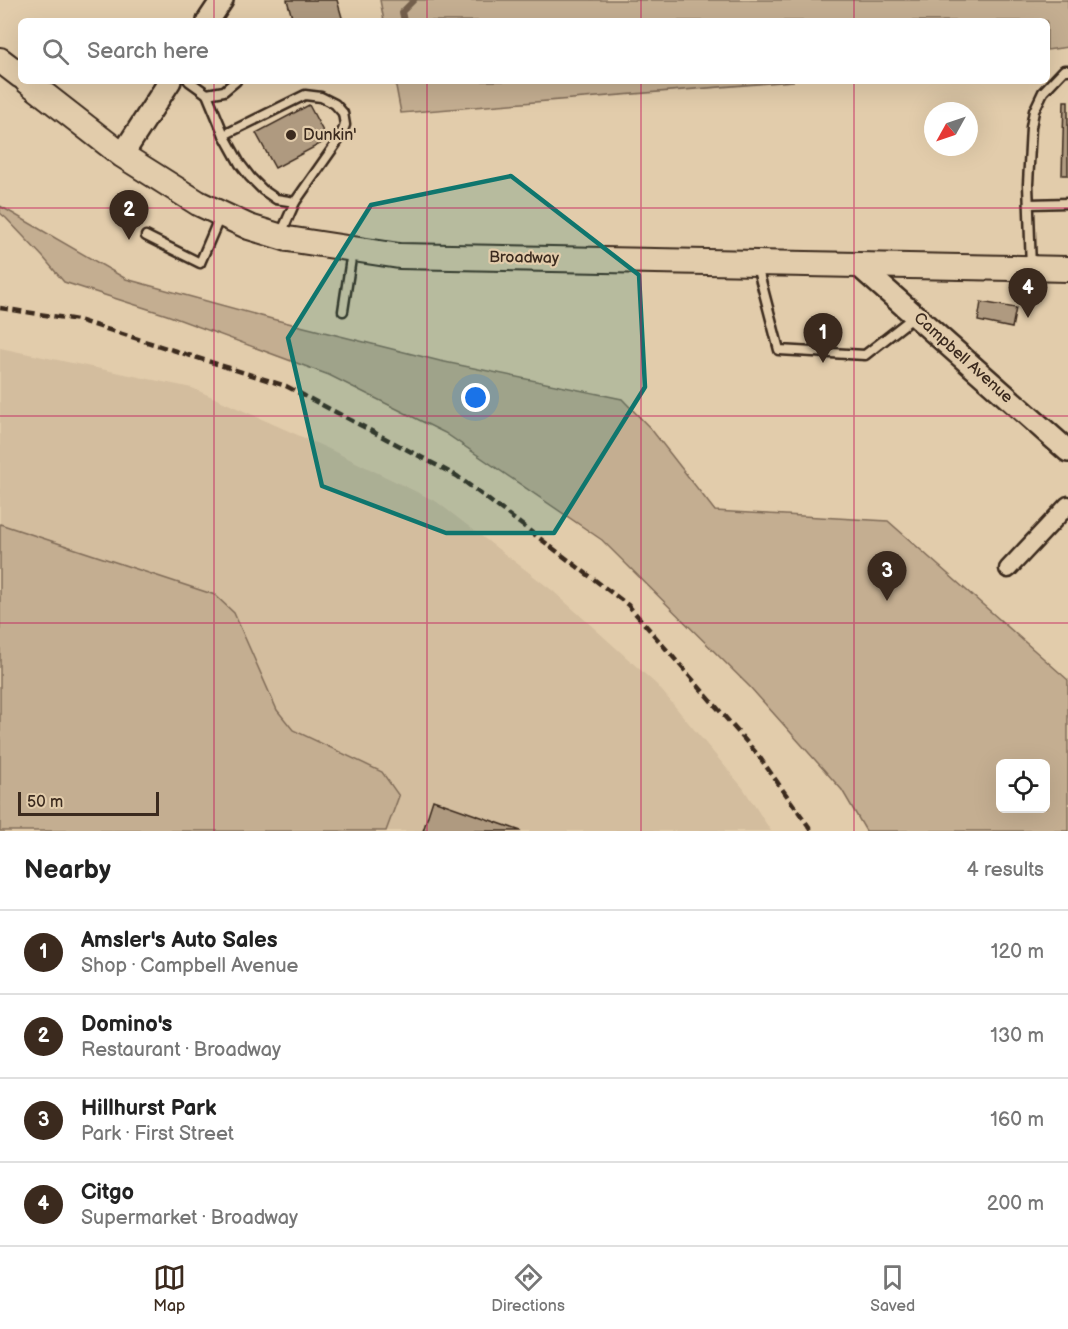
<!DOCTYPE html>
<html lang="en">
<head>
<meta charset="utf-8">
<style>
	:root { --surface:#fff; --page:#f6f6f6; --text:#222; --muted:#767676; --line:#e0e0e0; --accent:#3b2a1e }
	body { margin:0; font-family:"Balsamiq Sans",sans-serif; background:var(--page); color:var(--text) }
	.controls { position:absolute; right:18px; bottom:18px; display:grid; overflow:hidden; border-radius:9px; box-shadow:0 6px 24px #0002 }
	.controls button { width:54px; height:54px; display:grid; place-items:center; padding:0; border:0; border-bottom:2px solid var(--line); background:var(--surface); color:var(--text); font:30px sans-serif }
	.compass { position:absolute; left:924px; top:102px; width:54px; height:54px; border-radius:50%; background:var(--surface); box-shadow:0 6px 24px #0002; rotate:230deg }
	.scale { position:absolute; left:18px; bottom:15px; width:141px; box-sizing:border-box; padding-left:6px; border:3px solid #3b2a1e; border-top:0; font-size:16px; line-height:21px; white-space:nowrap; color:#3b2a1e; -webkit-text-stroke:4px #e2ccab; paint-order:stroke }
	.you { position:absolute; left:476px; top:398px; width:21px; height:21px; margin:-15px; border:4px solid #fff; border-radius:50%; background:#1a73e8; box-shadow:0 0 0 9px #1a73e833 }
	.badge { display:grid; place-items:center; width:39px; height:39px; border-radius:50%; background:var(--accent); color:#fff; font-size:20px; font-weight:700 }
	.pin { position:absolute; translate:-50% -50px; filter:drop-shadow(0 2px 3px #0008) }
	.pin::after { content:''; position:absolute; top:32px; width:21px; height:18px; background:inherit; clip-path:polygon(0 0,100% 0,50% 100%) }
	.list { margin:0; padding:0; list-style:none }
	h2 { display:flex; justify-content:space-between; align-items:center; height:78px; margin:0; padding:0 24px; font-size:26px }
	h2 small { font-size:20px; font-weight:400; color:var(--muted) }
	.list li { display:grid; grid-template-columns:39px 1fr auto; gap:18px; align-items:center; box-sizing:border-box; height:84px; padding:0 24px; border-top:2px solid var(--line) }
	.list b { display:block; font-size:22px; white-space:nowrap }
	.list p { margin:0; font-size:20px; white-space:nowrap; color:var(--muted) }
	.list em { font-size:20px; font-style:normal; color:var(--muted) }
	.icon { flex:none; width:33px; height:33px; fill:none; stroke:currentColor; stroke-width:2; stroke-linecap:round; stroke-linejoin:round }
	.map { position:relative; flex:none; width:1068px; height:831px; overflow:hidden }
	.search { position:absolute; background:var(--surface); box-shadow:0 6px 24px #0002; left:18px; right:18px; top:18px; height:66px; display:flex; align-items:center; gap:15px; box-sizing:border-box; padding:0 21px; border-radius:9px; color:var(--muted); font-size:22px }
	.sheet { height:414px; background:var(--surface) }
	nav { display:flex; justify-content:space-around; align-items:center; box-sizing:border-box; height:84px; border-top:2px solid var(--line); background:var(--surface); font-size:16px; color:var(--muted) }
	nav a { display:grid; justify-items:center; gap:3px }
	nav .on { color:var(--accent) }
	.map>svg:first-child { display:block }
	.built { fill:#d3bd9e }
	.green { fill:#c4ae91; stroke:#806c58; stroke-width:1.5; fill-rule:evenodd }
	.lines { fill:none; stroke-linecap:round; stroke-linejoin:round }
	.stream { stroke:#74614e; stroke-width:6 }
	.building { fill:#af9a80; stroke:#3b2a1e; stroke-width:1.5 }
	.service-casing { stroke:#3b2a1e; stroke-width:13 }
	.minor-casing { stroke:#3b2a1e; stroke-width:21 }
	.tertiary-casing { stroke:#3b2a1e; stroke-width:26 }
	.secondary-casing { stroke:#3b2a1e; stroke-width:28 }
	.service { stroke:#e2ccab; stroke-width:8 }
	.minor { stroke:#e2ccab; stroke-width:16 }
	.tertiary { stroke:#e2ccab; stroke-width:21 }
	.secondary { stroke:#e2ccab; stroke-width:24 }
	.rail { stroke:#3b2a1e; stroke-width:4.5; stroke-dasharray:9 4.5; stroke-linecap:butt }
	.marked { fill:#0f766e; fill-opacity:0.2; stroke:#0f766e; stroke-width:4.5; stroke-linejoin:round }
	.grid { fill:none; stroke:#c2185b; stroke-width:1.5; stroke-opacity:0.55 }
	.poi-dot { fill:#3b2a1e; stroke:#e2ccab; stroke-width:2 }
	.labels { text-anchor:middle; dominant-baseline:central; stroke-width:4.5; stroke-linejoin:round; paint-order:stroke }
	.poi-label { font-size:16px; fill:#3b2a1e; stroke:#e2ccab; text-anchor:start }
	.street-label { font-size:16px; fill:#3b2a1e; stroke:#e2ccab }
</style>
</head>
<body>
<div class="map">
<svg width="1068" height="831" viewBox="0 0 1068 831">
	<rect width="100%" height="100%" fill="#e2ccab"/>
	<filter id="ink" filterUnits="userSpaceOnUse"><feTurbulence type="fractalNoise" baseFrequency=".0167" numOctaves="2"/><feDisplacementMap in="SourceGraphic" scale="12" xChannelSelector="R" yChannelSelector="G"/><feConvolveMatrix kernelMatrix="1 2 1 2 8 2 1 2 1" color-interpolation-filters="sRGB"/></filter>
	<g filter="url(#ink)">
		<path class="built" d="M0,348L192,388L329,449L437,502L553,591L657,685L743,788L771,831H0Z"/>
		<g class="green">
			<path d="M380,0H1068V47L1047,50V21H384Z"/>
			<path d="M395,81H794L401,113Z"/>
			<path d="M0,206L126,279L272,319L440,361L622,399L651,429L715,511L888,521L1068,680V831H866L842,790L750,687L602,540L445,433L329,375L167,315L64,282L43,257L6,218L0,213ZM1000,764H1046V808H1000Z"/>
			<path d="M0,524L215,595L234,613L277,710L293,730L382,772L399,796L386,831H0Z"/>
		</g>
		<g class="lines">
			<path class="stream" d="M404,21L402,12L414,0"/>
		</g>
		<g class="building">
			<path d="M287,0H337L343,21H293Z"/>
			<path d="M1064,101H1068V175H1062Z"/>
			<path d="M309,105L326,137L322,143L275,168L256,133Z"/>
			<path d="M981,302L1016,308L1012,328L978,321Z"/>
			<path d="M433,800L521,831H423Z"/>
		</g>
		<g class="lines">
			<g class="service-casing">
				<g id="service">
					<path d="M189,81L207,94L224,135L240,164L250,177L263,190L276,199L295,202"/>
					<path d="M207,94L224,91L236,81"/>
					<path d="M224,135L305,95L321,97L335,104L343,113L345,125L340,138L295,202L280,236"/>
					<path d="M1029,204L1068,203"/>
					<path d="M146,236L200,263L221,214"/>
					<path d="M757,266L779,350L865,355L915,316"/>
					<path d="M1031,268L1028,184L1031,127L1034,111L1043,92L1064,70H1068"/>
					<path d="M343,311L352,252"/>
				</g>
			</g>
			<g class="minor-casing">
				<path id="minor" d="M1008,569L1068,505"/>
			</g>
			<g class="tertiary-casing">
				<g id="tertiary">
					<path d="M208,21L222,0"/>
					<path d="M122,155L170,81"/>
					<path d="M858,265L1068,451"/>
				</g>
			</g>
			<g class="secondary-casing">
				<g id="secondary">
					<path d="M0,60L21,76"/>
					<path d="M27,81L122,155L198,203L249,227L288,239L399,256L1068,269"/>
				</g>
			</g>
			<use href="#service" class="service"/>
			<use href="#minor" class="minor"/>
			<use href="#tertiary" class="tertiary"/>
			<use href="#secondary" class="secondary"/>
			<path class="rail" d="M0,308L78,320L286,386L457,476L628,605L758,755L812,831"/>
		</g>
	</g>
	<path class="marked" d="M511,176L639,275L645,387L554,533H446L322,486L288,338L371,205Z"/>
	<path class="grid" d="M214,0V21M427,0V21M641,0V21M854,0V21M214,81V831M427,81V831M641,81V831M854,81V831M0,208H1068M0,416H1068M0,623H1068"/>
	<circle class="poi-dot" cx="291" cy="135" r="6"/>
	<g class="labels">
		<g class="poi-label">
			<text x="303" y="135">Dunkin'</text>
		</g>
		<g class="street-label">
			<text transform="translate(524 258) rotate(1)">Broadway</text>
			<text transform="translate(963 358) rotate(42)">Campbell Avenue</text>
		</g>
	</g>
</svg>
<div class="controls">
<button><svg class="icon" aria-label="locate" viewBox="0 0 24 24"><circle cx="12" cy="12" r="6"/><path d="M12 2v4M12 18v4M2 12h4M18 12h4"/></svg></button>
</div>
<svg class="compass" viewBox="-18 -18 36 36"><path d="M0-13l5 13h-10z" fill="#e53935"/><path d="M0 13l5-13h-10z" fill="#767676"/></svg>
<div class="scale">50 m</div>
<div class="you"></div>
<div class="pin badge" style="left:823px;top:363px">1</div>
<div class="pin badge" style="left:129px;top:240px">2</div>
<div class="pin badge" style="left:887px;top:601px">3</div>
<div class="pin badge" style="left:1028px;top:318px">4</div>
<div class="search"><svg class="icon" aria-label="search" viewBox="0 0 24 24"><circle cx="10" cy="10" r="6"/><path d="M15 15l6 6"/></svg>Search here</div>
</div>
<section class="sheet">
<h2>Nearby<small>4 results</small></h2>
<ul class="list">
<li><span class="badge">1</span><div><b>Amsler's Auto Sales</b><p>Shop · Campbell Avenue</p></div><em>120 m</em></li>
<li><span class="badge">2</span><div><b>Domino's</b><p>Restaurant · Broadway</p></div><em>130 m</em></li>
<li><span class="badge">3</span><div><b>Hillhurst Park</b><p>Park · First Street</p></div><em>160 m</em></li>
<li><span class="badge">4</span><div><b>Citgo</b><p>Supermarket · Broadway</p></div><em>200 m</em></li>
</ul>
</section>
<nav>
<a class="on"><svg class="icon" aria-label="map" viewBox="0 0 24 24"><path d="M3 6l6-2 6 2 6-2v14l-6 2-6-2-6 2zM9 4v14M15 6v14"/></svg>Map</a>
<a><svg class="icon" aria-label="directions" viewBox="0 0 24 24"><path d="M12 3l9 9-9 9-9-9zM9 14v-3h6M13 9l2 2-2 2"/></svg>Directions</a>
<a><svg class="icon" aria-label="saved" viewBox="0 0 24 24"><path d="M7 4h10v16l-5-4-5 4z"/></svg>Saved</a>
</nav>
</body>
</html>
